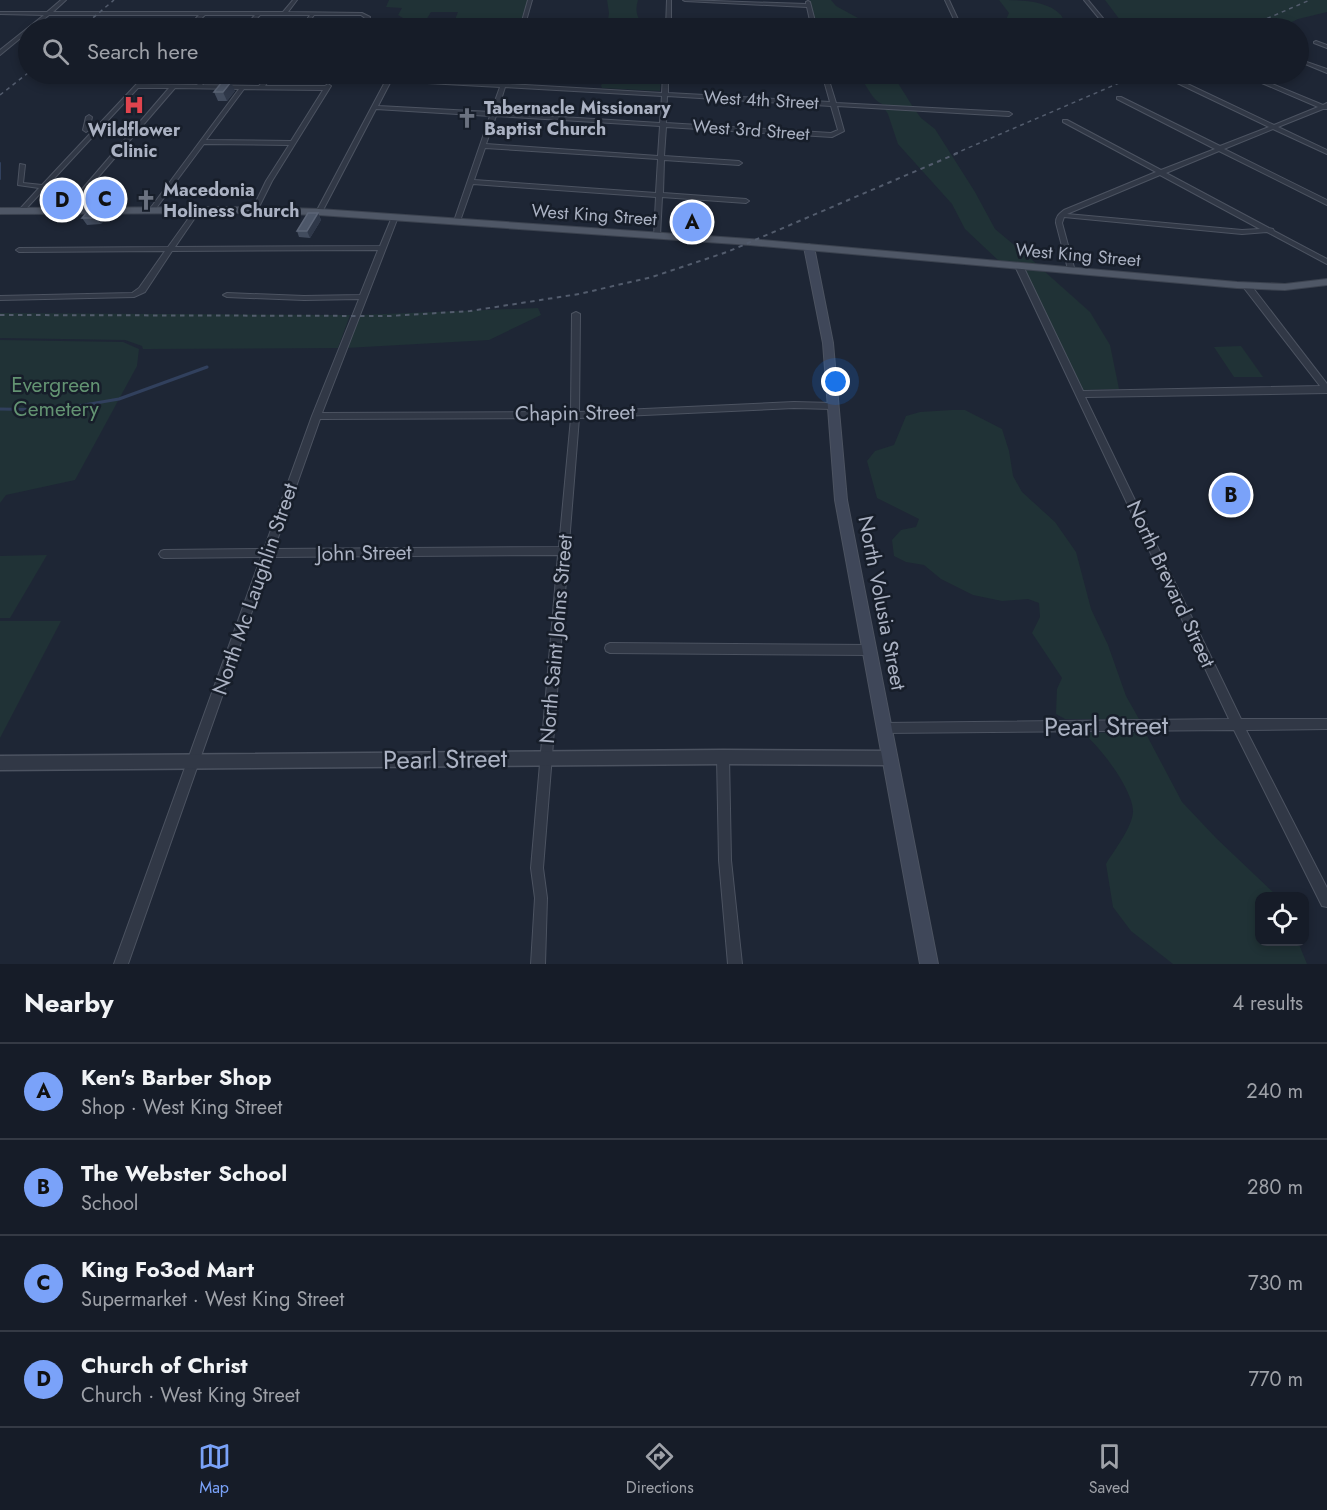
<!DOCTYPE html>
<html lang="en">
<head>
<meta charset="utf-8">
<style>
	:root { --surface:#161c28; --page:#1f2530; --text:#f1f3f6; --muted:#9ea1a8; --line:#353a45; --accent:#7aa2f9 }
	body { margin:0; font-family:Jost,sans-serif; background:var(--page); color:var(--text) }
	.controls { position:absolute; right:18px; bottom:18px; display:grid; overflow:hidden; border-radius:12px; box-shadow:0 3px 9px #0003 }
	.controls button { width:54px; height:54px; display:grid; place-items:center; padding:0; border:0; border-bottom:2px solid var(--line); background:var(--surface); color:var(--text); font:30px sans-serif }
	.you { position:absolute; left:836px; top:382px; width:21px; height:21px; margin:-15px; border:4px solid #fff; border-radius:50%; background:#1a73e8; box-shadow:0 0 0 9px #1a73e833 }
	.badge { display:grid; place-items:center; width:39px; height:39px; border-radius:50%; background:var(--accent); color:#111; font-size:20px; font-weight:700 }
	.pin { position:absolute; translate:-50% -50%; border:3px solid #fff; box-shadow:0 2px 6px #0006 }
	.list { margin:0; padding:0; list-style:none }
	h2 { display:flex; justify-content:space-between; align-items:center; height:78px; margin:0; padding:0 24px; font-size:26px }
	h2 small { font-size:20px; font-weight:400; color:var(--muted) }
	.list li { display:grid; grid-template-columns:39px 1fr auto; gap:18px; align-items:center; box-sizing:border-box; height:96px; padding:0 24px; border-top:2px solid var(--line) }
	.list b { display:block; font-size:22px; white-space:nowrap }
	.list p { margin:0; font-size:20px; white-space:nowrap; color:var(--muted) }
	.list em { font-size:20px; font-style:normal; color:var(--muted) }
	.icon { flex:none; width:33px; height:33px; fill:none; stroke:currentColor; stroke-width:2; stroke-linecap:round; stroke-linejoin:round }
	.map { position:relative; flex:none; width:1327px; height:964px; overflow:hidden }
	.search { position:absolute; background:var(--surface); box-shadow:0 3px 9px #0003; left:18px; right:18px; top:18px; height:66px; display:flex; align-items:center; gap:15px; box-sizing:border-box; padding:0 21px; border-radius:33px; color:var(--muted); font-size:22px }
	.sheet { height:462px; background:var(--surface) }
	nav { display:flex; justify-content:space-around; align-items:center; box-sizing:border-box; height:84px; border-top:2px solid var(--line); background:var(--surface); font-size:16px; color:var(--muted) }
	nav a { display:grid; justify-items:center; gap:3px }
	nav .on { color:var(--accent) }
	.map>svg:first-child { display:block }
	.green { fill:#203236 }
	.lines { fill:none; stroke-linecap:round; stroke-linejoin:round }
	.stream-far1 { stroke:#31405d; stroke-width:2 }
	.stream { stroke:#31405d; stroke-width:3 }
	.minor-casing { stroke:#4c5361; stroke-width:2 }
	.tertiary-casing { stroke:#4c5361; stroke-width:3 }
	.secondary-casing { stroke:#4c5361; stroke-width:2 }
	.primary-casing { stroke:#3b424f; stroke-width:2 }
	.minor { fill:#313846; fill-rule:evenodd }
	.tertiary { fill:#313846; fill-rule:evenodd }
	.secondary { fill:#3f4759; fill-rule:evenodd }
	.primary { fill:#4f5766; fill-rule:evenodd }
	.rail-far1 { stroke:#535c6d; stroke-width:1.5; stroke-dasharray:4 4; stroke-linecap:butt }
	.rail { stroke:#535c6d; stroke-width:2; stroke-dasharray:4.5 4.5; stroke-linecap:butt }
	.wall { fill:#424c5e }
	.shaded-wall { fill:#2f3849 }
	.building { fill:#4d5769; stroke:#5c6577; stroke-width:1.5 }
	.labels { text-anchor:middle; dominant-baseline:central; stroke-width:5; stroke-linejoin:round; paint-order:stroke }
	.far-street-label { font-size:18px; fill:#abb2c3; stroke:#171e2a }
	.far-poi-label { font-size:18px; font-weight:bold; fill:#abb2c3; stroke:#171e2a; text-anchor:start }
	.park-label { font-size:21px; fill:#639372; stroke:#171e2a }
	.street-label { font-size:21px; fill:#abb2c3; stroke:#171e2a }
	.near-street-label { font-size:26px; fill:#abb2c3; stroke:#171e2a }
</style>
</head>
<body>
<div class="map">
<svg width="1327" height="964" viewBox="0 0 1327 964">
	<rect width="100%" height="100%" fill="#1e2635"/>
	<g class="green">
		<path d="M389,0H528L520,24L454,22L458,12H431L426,20L403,18L398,15L402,8L386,7Z"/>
		<path d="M607,0H638C634,13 638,20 647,28H607L609,13Z"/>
		<path d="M810,0H831L836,6L858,18L857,28L820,26L815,19Z"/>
		<path d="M999,0C1019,0 1047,0 1061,15C1064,19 1064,24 1067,28H1002L1009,13Z"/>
		<path d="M1105,0H1327V12L1298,19L1279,28H1126Z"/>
		<path d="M611,74H661L660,91L602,88L601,85Z"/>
		<path d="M862,79L896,80L913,107C879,105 879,109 862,79Z"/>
		<path d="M884,108L915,110L921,118L935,129L975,192L995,229L1038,265L1000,262L965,229L952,204L898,144L888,114Z"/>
		<path d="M1024,269L1044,271L1090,312L1110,345L1119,389L1083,390Z"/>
		<path d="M538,308L541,315L489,340L346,348L358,315Z"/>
		<path d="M0,313L350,315L338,348L143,349L142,346L125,340L0,338Z"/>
		<path d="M0,340L123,342L139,349L137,366L75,480L6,495L0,503Z"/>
		<path d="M1241,346L1263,377H1234L1214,347Z"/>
		<path d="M952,410H965L1002,429L1009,451L1013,476L1022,492L1055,522L1076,552L1091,609L1108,645L1126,696L1139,719H1065L1056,714L1057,689L1062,678L1032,633L1040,617L1039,603L1028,599L1002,601L973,595L941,579L924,565L906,562L894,556L892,540L901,530L916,527L919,519L877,498L867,461L875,451L894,445L906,416L920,412Z"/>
		<path d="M47,555L10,618H0V556Z"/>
		<path d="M0,621H61L0,738Z"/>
		<path d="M1145,732L1182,802L1216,838L1277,896H1260V942H1298L1307,964H1173L1131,931L1113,907L1106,864C1114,851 1134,825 1133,810C1132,789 1100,746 1083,733Z"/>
	</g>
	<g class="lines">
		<path class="stream-far1" d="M0,163V179"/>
		<path class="stream" d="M0,409L55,410L119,399L207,367"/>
		<g class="minor-casing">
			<g id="minor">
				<path d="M61,0H66L53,12H283L293,0H297L288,12L362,13L370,17L366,26L391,27L393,28H360L365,18L361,15H314L305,28H301L310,15H260L248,28H244L255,15H205L191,28H187L199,15H49L33,28H28V32L0,55V50L44,15L0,14V12H47Z"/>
				<path d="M528,0H532L524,28H520Z"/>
				<path d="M667,0H671V19L811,25L807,7L685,1L683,0L806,4V2L808,1L810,2L816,25L839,27L841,28H812L671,22L670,28H666Z"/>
				<path d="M945,0H949L962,28H958Z"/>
				<path d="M1084,0H1088L1111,28H1107Z"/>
				<path d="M1316,41L1327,45V48L1314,43V42Z"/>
				<path d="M1298,59L1327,69V73L1298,61Z"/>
				<path d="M146,74H151L141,84L197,85L207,74H211L202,85L259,86L269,74H273L265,86H325L328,84L331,86L272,181L257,211L252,210L266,181L289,145L204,144L154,211L149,210L239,89L175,88L69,211H65V209L169,88H138L23,212H19V210L39,188L18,185L20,164L25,165L23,183L42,185ZM244,89L323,90L291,141L206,140Z"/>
				<path d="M334,74L501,84L505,74H509L506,84L662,93L663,74H668V93L830,102L823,77L783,76L780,74H827L836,103L1009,112L1012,114L1009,116L837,106L844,131L832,137L666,127L664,156L739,161L742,163L739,165L664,160L663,193L746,199L749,201L746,203L662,197L660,236L657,238L654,236L656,197L473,184L460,221L455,222L454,221L490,116L376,109L322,212L317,213L316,212L386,80L332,77L331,76ZM391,81L500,87L491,112L378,106ZM505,87L662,96L660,123L497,113ZM667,96L831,106L838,130L831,133L666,123ZM496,116L660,126L658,156L486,144ZM485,148L658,159L656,193L474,180Z"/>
				<path d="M981,74H985L988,83H984Z"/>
				<path d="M1243,74H1248L1323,105L1327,103V109H1323L1278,127L1327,150V154L1273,129L1224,149L1327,200V205L1219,151L1166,173L1269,228L1273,229L1274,231L1327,259V264L1267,232L1242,234L1064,217L1062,223L1075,271L1073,273H1069L1056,223C1056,216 1059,214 1064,210L1156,172L1063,122V120H1067L1161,170L1215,149L1117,99V97H1121L1220,146L1269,127L1173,81V79H1177L1274,125L1318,107L1243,75ZM1160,175L1260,229L1242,230L1067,214Z"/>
				<path d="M89,115L92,117L89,130L86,132L83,130L86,117Z"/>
				<path d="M198,207L201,209L175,247L380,246L392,217L395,215L398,217L322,413L571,412L572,314L576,312L580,314L579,412L794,402L832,403L836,406L832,409L794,408L579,418L543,868L547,898L545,964H531L535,898L531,868L558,555L271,557L128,964H114L261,557L164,558L161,557L159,554L161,551L164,550L264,549L312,416L359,299L304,300L227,297L223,295L227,293L304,296L360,295L378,250L172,251L145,292L134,297L0,300V296L132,293L139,288L165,251L19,252L16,250L19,248L168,247L196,208ZM571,418L559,547L274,549L320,419Z"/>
				<path d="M1019,264L1023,266L1083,391L1320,386L1244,288V284H1250L1327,384V393L1085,397L1241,719H1327V729L1246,730L1327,888V907L1322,906L1234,730L884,733L880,732L878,728L880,724L884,723L1229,719L1015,266Z"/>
				<path d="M610,643L869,645L873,647L874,650L873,653L869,655L610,653L606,651L605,648L606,645Z"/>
				<path d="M723,751L727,753L729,757L731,860L742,964H728L719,860L717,757L719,753Z"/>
			</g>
		</g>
		<g class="tertiary-casing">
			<path id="tertiary" d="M723,750L889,751L894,753L896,758L894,763L889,765L723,764L0,770V756Z"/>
		</g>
		<g class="secondary-casing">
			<path id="secondary" d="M809,244L814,247L833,343L847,500L938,964H920L835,500L823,343L804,247Z"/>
		</g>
		<g class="primary-casing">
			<path id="primary" d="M255,207L319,209L750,239L1237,282L1285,284L1327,279V285L1285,290L1237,288L750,245L319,215L255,213L0,214V208Z"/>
		</g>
		<use href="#minor" class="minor"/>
		<use href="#tertiary" class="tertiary"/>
		<use href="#secondary" class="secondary"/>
		<use href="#primary" class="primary"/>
		<g class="rail-far1">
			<path d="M81,28L114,0"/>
			<path d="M1245,28L1310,0"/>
			<path d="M0,95L28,73"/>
			<path d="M954,154L1140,74"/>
		</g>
		<path class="rail" d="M0,315L390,316L470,311L579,294L652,277L727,252L958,153"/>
	</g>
	<g class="wall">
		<path d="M235,91L227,101H218L214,92Z"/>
		<path d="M103,210L107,217L101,224L87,225L82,218Z"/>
		<path d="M318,213L321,220L310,238L299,237L297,231Z"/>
	</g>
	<g class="shaded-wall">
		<path d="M231,82L235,91L227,101L223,92Z"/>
		<path d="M103,210L107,217L101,224L97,218Z"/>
		<path d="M318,213L321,220L310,238L307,231Z"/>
	</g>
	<g class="building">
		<path d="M222,82H231L223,92H214Z"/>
		<path d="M103,210L97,218H82L88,211Z"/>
		<path d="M308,213H318L307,231H297Z"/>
	</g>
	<defs>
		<g id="hospital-bare" transform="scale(1.62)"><path d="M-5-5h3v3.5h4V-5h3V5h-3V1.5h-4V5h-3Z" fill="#e0444e" stroke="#171e2a" stroke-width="2.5" paint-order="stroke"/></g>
		<g id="church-bare" transform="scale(1.62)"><path d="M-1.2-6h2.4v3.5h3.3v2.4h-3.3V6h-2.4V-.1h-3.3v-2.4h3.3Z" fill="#6b7280" stroke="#171e2a" stroke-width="2.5" paint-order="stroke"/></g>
	</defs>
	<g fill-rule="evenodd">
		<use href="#hospital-bare" x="134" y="105"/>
		<use href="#church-bare" x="467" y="118"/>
		<use href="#church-bare" x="146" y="200"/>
	</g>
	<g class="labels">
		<g class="far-street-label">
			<text transform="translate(761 100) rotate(3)">West 4th Street</text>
			<text transform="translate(751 130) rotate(4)">West 3rd Street</text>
			<text transform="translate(594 215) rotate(4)">West King Street</text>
			<text transform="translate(1078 255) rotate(5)">West King Street</text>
		</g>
		<g class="far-poi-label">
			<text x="484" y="108">Tabernacle Missionary<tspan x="484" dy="21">Baptist Church</tspan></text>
			<text x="134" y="130" text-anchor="middle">Wildflower<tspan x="134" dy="21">Clinic</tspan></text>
			<text x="163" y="190">Macedonia<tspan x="163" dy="21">Holiness Church</tspan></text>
		</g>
		<g class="park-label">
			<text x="56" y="385">Evergreen<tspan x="56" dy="24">Cemetery</tspan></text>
		</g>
		<g class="street-label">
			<text transform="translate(575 413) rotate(-1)">Chapin Street</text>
			<text transform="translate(364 553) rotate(-1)">John Street</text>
			<text transform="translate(1171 584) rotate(65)">North Brevard Street</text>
			<text transform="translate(255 589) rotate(-71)">North Mc Laughlin Street</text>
			<text transform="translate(882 603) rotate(79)">North Volusia Street</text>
			<text transform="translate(556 639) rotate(-85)">North Saint Johns Street</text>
		</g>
		<g class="near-street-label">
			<text transform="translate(1106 726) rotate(-1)">Pearl Street</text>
			<text transform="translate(445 759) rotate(-1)">Pearl Street</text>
		</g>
	</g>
</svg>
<div class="controls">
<button><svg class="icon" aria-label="locate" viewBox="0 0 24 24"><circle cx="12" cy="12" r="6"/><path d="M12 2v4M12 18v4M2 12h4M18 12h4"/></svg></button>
</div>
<div class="you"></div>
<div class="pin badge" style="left:692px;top:222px">A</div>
<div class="pin badge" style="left:1231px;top:495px">B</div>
<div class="pin badge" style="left:105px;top:199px">C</div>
<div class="pin badge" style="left:62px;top:200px">D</div>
<div class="search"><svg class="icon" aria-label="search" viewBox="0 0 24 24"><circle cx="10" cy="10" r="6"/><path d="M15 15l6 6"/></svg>Search here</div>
</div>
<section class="sheet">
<h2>Nearby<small>4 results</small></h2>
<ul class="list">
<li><span class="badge">A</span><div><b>Ken's Barber Shop</b><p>Shop · West King Street</p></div><em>240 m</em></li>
<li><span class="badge">B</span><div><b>The Webster School</b><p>School</p></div><em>280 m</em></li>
<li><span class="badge">C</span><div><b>King Fo3od Mart</b><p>Supermarket · West King Street</p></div><em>730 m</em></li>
<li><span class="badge">D</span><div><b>Church of Christ</b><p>Church · West King Street</p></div><em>770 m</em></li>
</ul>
</section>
<nav>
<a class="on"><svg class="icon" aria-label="map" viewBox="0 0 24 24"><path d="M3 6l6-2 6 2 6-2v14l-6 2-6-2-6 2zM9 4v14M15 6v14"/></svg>Map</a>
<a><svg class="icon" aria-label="directions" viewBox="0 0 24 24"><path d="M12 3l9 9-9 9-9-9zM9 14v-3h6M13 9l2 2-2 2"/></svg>Directions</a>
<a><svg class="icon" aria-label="saved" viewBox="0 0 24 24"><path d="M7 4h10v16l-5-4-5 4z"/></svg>Saved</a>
</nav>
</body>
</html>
